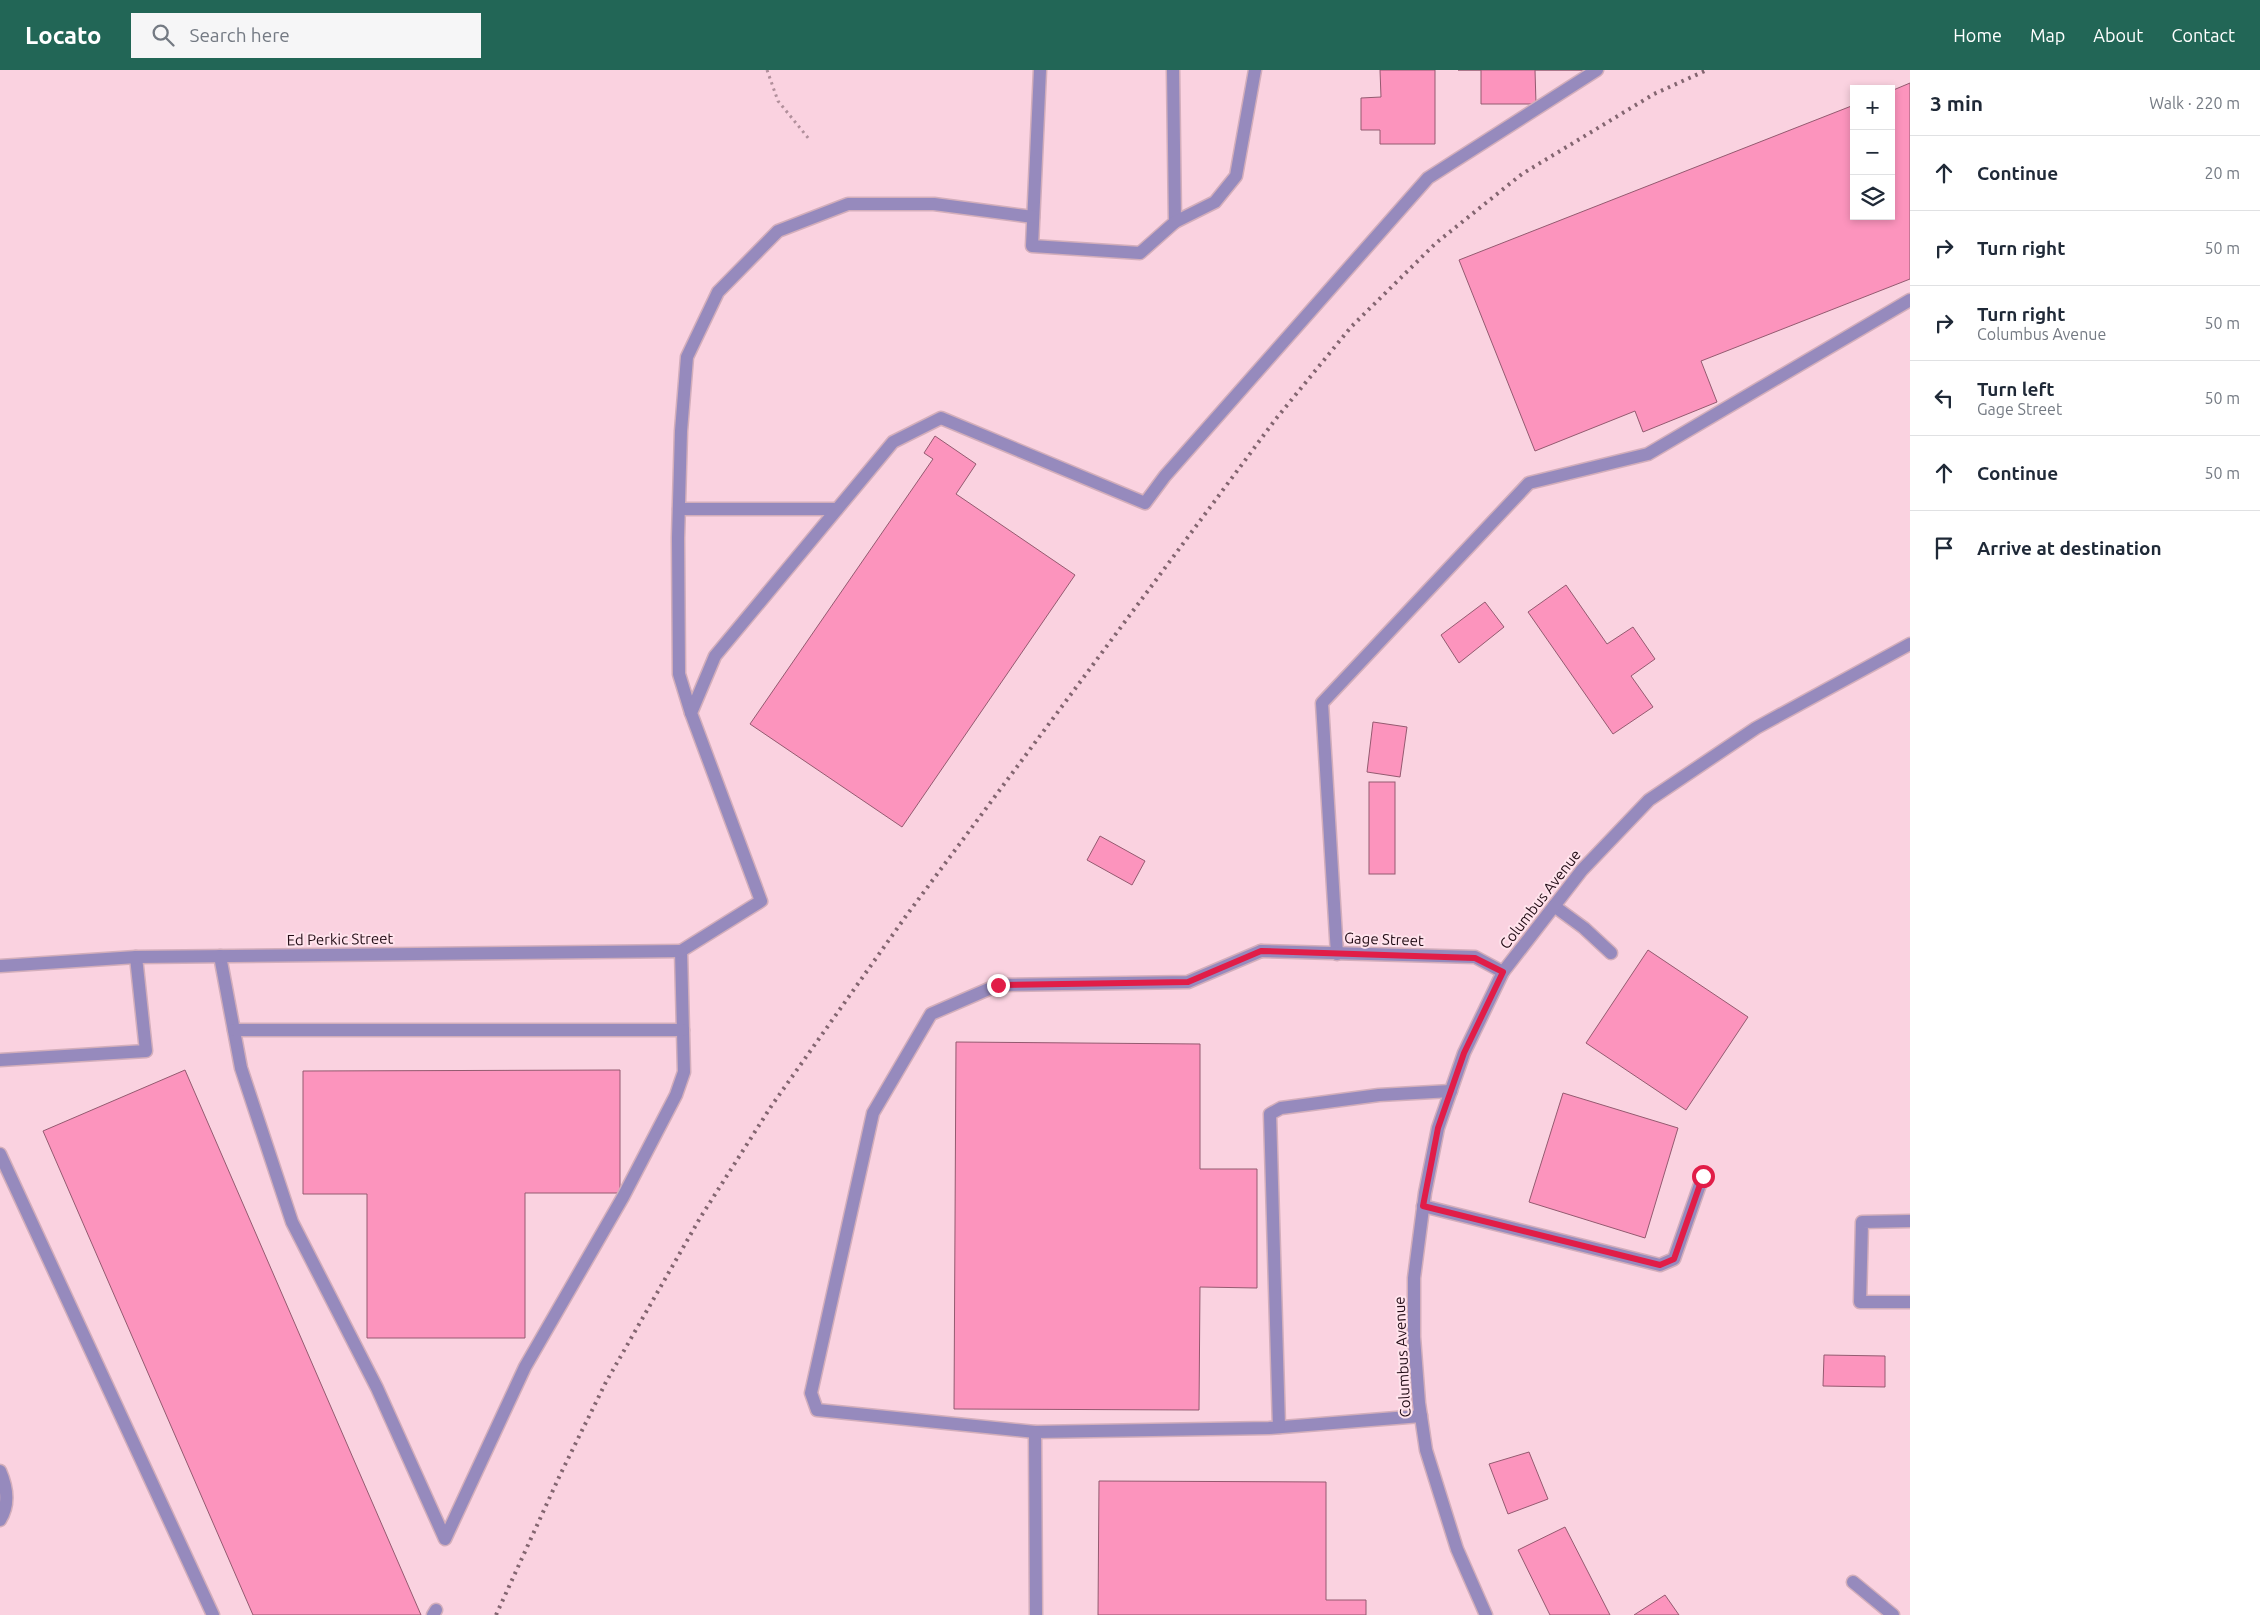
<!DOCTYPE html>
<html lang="en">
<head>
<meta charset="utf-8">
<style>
	:root { --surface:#fff; --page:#f6f6f7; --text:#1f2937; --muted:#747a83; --line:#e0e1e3; --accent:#226656 }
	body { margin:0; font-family:Ubuntu,sans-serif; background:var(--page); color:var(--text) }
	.controls { position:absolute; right:15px; top:15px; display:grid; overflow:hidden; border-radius:0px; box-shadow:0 2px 8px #0003 }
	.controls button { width:45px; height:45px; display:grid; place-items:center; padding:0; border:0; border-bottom:1px solid var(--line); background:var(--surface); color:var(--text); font:25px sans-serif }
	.stop { position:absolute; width:15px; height:15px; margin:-11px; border:4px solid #e11d48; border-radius:50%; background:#fff }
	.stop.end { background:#e11d48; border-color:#fff; box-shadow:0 1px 5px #0008 }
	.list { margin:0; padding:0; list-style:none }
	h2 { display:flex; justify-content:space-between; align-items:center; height:65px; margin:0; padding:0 20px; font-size:21px }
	h2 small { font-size:16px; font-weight:400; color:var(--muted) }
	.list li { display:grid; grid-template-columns:32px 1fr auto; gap:15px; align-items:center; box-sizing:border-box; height:75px; padding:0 20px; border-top:1px solid var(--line) }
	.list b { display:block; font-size:19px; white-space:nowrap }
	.list p { margin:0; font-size:16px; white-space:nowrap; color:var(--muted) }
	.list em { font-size:16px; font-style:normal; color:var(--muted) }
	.icon { flex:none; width:28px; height:28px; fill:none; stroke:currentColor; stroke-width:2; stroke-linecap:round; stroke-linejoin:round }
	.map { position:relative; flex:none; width:1910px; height:1545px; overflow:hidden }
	header { display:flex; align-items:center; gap:30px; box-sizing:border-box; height:70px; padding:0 25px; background:var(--accent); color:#fff }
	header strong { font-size:24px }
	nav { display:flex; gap:28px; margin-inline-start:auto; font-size:18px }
	.search { width:350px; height:45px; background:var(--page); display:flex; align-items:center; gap:12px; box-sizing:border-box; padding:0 18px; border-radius:0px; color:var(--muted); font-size:19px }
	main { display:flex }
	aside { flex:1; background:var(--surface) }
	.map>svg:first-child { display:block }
	.building { fill:#fc94bd; stroke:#945a70 }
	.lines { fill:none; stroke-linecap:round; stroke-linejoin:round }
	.service-casing { stroke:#d3aebb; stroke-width:15 }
	.minor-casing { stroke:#d3aebb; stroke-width:15 }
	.path { stroke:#b18f9b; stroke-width:3; stroke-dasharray:2.5 4; stroke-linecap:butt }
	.service { stroke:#968abd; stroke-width:12 }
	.minor { stroke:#968abd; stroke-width:12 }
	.rail { stroke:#836570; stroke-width:4; stroke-dasharray:2.5 5; stroke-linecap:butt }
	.route { stroke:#e11d48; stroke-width:6 }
	.labels { text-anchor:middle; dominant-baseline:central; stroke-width:4; stroke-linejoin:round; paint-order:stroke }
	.street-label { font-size:15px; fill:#210b14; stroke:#ffe3ec }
</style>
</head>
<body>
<header>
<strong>Locato</strong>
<div class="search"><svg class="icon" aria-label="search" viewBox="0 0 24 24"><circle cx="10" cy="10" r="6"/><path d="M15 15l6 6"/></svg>Search here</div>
<nav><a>Home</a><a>Map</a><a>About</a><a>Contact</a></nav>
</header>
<main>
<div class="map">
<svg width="1910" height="1545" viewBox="0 0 1910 1545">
	<rect width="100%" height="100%" fill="#fad2e0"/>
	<g class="building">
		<path d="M1380,0H1435V74H1380V60H1361V28L1381,27Z"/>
		<path d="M1458,0H1584H1535L1536,34H1481V0Z"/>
		<path d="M1910,13V209L1701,291L1717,332L1643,362L1635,341L1535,381L1459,190L1854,35V146H1891V21Z"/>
		<path d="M935,366L976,394L956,424L1075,505L902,757L750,654L933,389L924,383Z"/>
		<path d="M1566,515L1607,574L1633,557L1655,589L1631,606L1653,637L1613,664L1528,542Z"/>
		<path d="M1485,532L1504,557L1459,593L1441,565Z"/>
		<path d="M1373,652L1407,657L1400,707L1367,702Z"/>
		<rect x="1369" y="712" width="26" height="92"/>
		<path d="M1100,766L1145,791L1132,815L1087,790Z"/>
		<path d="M1648,880L1748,947L1686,1040L1586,973Z"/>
		<path d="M956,972L1200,974V1099H1257V1218L1200,1217L1199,1340L954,1339Z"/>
		<path d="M185,1000L421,1545H253L43,1061Z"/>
		<path d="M620,1000V1123H525V1268H367V1124H303V1001Z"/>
		<path d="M1563,1023L1678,1058L1645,1168L1529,1132Z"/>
		<path d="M1824,1285L1885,1286V1317L1823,1316Z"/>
		<path d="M1529,1382L1548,1429L1508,1444L1489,1394Z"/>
		<path d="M1099,1411L1326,1412V1530H1366V1545H1098Z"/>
		<path d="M1565,1457L1610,1545H1550L1518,1480Z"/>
		<path d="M1665,1525L1679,1545H1634Z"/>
	</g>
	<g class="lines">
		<g class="service-casing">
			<g id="service">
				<path d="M1040,0L1032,176L1140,183L1175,152L1173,0"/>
				<path d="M1175,152L1215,132L1236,106L1255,0"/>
				<path d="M679,439H837"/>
				<path d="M691,643L679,604L678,468L681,361L687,287L718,222L778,161L848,134H934L1033,147"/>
				<path d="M1554,836L1584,858L1611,883"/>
				<path d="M1261,881L1188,912L998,915L931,944L873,1043L811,1323L817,1340L1035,1362L1269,1358L1421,1346"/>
				<path d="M1337,884L1322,633L1529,413L1648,384L1910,230"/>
				<path d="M220,886L241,998L292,1152L377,1318L445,1469L525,1297L623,1127L676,1025L684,1002L681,881L761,831L691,643L715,586L893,372L941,348L1145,433L1165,406L1428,108L1597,0"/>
				<path d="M234,960H683"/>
				<path d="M0,990L146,981L136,887"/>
				<path d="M0,1084L213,1545"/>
				<path d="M1423,1136L1660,1195L1674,1189L1703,1106"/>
				<path d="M1910,1151L1862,1152L1860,1232H1910"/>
				<path d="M1279,1357L1270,1044L1281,1038L1379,1025L1451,1021"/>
				<path d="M1035,1362L1036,1545"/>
				<path d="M0,1401C7,1417 10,1434 0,1450"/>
				<path d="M1853,1512L1893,1545"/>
				<path d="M433,1545L436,1540"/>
			</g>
		</g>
		<g class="minor-casing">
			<g id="minor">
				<path d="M1261,881L1475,887L1503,902"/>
				<path d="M0,896L136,887L681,881"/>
				<path d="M1486,1545L1457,1479L1426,1380L1419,1333L1414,1267V1208L1425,1123L1438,1058L1464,983L1503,902L1582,800L1649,730L1756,658L1910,574"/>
			</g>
		</g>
		<path class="path" d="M767,0L778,31L809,69"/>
		<use href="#service" class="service"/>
		<use href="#minor" class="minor"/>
		<path class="rail" d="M496,1545L560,1405L606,1312L700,1148L772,1035L906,846L1275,350L1351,257L1436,173L1522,104L1654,24L1707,0"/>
	</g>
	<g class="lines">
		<path class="route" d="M998,915L1188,912L1261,881L1475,888L1503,902L1464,983L1438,1058L1423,1136L1660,1195L1674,1189L1703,1106"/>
	</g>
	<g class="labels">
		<g class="street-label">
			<text transform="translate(1540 829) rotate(-52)">Columbus Avenue</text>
			<text transform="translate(340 869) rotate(-1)">Ed Perkic Street</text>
			<text transform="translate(1384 869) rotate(2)">Gage Street</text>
			<text transform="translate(1402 1287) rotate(-93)">Columbus Avenue</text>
		</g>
	</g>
</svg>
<div class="controls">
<button>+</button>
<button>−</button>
<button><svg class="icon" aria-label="layers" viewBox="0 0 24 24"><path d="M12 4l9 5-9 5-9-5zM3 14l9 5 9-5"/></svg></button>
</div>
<div class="stop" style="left:1703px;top:1106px"></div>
<div class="stop end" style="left:998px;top:915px"></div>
</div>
<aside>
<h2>3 min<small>Walk · 220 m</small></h2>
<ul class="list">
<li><svg class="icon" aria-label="ahead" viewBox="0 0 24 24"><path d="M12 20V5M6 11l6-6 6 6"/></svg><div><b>Continue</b></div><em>20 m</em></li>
<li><svg class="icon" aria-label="right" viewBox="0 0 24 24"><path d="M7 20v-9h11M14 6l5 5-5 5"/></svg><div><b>Turn right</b></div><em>50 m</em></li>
<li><svg class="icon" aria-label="right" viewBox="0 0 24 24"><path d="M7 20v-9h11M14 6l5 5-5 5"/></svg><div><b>Turn right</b><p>Columbus Avenue</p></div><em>50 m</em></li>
<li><svg class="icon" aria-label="left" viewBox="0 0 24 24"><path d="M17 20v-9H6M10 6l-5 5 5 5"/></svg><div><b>Turn left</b><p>Gage Street</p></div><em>50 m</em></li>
<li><svg class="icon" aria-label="ahead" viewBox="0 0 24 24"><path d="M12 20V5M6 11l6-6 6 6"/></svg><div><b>Continue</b></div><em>50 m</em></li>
<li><svg class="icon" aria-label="arrive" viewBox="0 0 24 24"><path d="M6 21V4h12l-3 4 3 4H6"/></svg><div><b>Arrive at destination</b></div></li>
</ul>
</aside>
</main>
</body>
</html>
